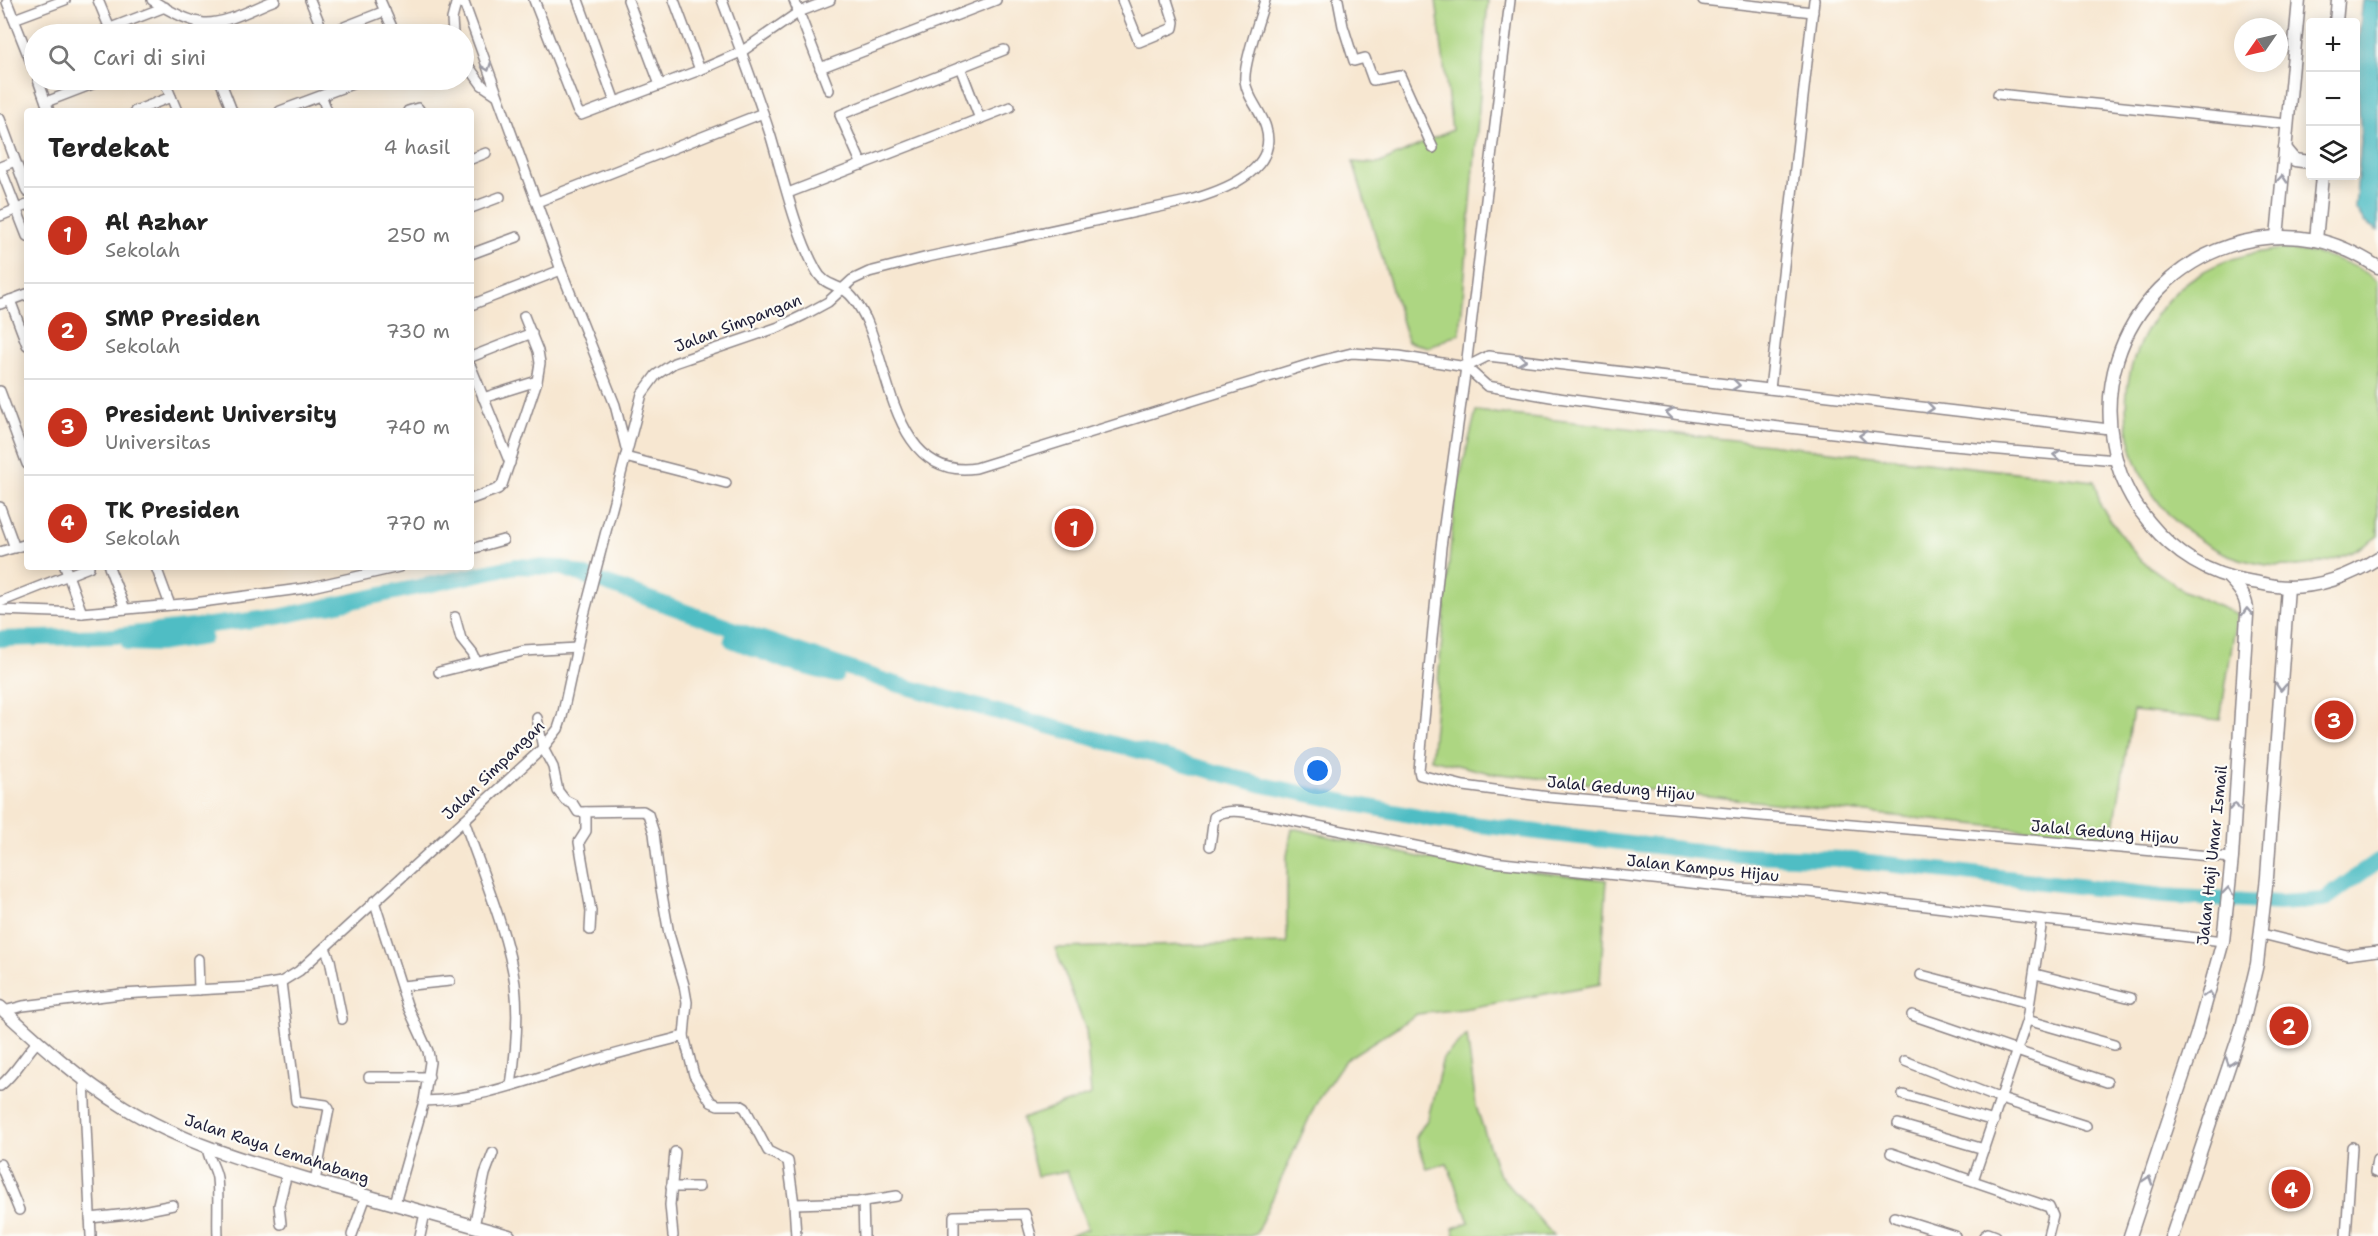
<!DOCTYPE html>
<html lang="id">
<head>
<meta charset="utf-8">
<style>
	:root { --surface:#fff; --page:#f2f2f2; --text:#222; --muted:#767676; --line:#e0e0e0; --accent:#c8321e }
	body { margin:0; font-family:"Shantell Sans",sans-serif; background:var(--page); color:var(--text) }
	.controls { position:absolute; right:18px; top:18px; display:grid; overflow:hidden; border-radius:6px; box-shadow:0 3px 15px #0003 }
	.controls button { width:54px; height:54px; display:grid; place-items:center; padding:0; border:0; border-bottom:2px solid var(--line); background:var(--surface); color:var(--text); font:30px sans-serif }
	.compass { position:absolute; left:2234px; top:18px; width:54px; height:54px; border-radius:50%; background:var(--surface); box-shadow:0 3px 15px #0003; rotate:236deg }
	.you { position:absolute; left:1318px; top:771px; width:21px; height:21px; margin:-15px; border:4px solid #fff; border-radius:50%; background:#1a73e8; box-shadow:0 0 0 9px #1a73e833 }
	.badge { display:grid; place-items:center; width:39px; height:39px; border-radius:50%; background:var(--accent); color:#fff; font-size:20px; font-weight:700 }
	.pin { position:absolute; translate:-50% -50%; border:3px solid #fff; box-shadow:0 2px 6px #0006 }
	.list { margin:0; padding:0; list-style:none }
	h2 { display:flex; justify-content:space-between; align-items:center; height:78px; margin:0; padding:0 24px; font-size:26px }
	h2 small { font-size:20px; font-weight:400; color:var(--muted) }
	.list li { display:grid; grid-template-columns:39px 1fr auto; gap:18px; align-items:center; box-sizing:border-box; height:96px; padding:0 24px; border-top:2px solid var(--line) }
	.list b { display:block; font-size:22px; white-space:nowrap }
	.list p { margin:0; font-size:20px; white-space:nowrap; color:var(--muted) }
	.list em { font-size:20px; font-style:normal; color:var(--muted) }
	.icon { flex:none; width:33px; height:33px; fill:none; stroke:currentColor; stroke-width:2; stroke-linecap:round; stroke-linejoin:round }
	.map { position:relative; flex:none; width:2378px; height:1236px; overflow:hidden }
	.search { position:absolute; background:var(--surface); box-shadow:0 3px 15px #0003; left:24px; top:24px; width:450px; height:66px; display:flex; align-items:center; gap:15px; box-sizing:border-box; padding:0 21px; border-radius:33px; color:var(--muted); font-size:22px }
	.panel { position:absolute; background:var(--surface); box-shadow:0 3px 15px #0003; left:24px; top:108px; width:450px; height:462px; border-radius:6px }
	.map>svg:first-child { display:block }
	.green { fill:#add682; stroke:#687c5e; stroke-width:1.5 }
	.water { fill:#4fbdc4; stroke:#387080; stroke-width:1.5 }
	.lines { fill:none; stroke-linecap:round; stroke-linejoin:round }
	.river { stroke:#4fbdc4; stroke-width:16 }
	.minor-casing { stroke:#8c8486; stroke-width:12 }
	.major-casing { stroke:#8c8486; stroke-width:15 }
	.minor { stroke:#fff; stroke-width:9 }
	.major { stroke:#fff; stroke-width:12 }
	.oneway { stroke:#9c9ca7 }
	.labels { text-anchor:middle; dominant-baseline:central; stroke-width:4.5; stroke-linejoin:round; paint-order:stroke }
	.street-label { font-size:16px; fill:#22223b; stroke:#fdfcf7 }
</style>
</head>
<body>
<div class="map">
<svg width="2378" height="1236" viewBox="0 0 2378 1236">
	<rect width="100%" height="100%" fill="#fdfcf7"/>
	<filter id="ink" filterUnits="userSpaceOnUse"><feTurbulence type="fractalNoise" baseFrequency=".0167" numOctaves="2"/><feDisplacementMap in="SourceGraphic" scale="12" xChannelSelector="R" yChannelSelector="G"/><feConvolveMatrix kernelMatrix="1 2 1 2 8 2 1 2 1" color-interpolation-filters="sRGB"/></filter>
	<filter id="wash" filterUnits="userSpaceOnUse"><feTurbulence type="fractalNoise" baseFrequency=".008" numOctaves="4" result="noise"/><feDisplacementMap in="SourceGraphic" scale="24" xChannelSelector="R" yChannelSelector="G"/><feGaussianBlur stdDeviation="1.35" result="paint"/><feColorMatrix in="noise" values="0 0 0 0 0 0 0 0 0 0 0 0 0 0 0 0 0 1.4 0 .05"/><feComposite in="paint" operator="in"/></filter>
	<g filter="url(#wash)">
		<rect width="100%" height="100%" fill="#f7e7d1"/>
		<g class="green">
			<path d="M1436,0H1488L1460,333L1429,347L1408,342L1353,162L1378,164L1452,130Z"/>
			<path d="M2281,249C2316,252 2350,259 2378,281V536C2348,560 2305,570 2267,565C2157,550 2092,433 2145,333C2157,311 2174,290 2196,276C2222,259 2250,253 2281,249Z"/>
			<path d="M1476,411L2094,481L2101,507L2139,559L2184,591L2237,614L2220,720L2133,711L2112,839L1490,773L1431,759L1455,497Z"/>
			<path d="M1292,828L1432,860L1607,880L1600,984L1463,1009L1417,1014L1345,1060L1317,1101L1256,1234L1250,1236H1069L1088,1229L1067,1171L1037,1176L1022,1119L1091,1095L1086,1030L1055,948L1287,943V856Z"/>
			<path d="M1467,1035L1476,1106L1498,1173L1554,1236H1455L1453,1228L1469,1222L1447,1163L1427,1169L1416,1137L1428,1118L1443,1058Z"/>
		</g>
		<path class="water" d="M2363,0H2378V231L2364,222L2355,208L2361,141L2356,61Z"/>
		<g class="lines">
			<g class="river">
				<path d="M0,639L115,636L278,617L516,566L563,568L742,632L889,682L1263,785L1429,819L1721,854L1843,859L2163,896L2280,903L2324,900L2378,861"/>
				<path d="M732,640L790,663L836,675"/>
				<path d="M129,643L158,644L204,637"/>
			</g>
		</g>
	</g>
	<g filter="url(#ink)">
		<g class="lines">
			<g class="minor-casing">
				<g id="minor">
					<path d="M98,0L110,29"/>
					<path d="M152,0C166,9 187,21 204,23C227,24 254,8 275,0"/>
					<path d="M310,0L324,34"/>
					<path d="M380,0L395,34"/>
					<path d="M463,0L561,270L615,405L626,448"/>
					<path d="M534,0L577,110L581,115L700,70L741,52L799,12L830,0"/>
					<path d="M578,0L615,102"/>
					<path d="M628,0L660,85"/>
					<path d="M674,0L700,70"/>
					<path d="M722,0C739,46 756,90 771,137C783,177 796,234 816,270C823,284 833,284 844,290C854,296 861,309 866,319C890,371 895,481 976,468L1320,361L1352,353L1399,356L1466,367L1487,386L1551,397L1710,419L1930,444L2116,460"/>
					<path d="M794,0L829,90"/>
					<path d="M1122,0L1139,42L1173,28L1174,22L1167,0"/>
					<path d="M1338,0L1343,26L1354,61L1365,58L1373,80L1400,75L1433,148"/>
					<path d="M1510,0L1466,367L1441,547L1419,770L1420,775L1464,786L1549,797L2232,858"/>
					<path d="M1703,0L1813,12"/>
					<path d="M7,2L34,70"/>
					<path d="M14,19L65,0"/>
					<path d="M198,22L203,34"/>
					<path d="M95,34L165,7"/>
					<path d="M326,34L385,11"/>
					<path d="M453,34L452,19L457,0"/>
					<path d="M464,60L482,85L497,95"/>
					<path d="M960,67L980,119"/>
					<path d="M820,68L996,0"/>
					<path d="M38,80L49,111"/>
					<path d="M164,80L177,111"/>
					<path d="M220,80L232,111"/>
					<path d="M272,80L273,83"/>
					<path d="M1998,94L2287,124"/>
					<path d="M323,100L327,111"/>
					<path d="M46,102L103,80"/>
					<path d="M135,111L171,97"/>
					<path d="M280,111L363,80"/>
					<path d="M408,111L418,108L420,111"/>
					<path d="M0,119L27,192"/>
					<path d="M471,159L486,153"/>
					<path d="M15,161L0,167L27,236"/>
					<path d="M862,165L840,115L1004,50"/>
					<path d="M788,193L1010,107"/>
					<path d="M537,202L763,113"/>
					<path d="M471,208L500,197"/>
					<path d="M0,216L27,205"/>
					<path d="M471,254L517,237"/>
					<path d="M10,300L27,345"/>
					<path d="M0,304L27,294"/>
					<path d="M471,305L561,270"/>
					<path d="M471,357L532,333"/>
					<path d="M471,367L510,463"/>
					<path d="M1466,367L1488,356L2109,429"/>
					<path d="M1770,389L1814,0"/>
					<path d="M0,391L27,464"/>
					<path d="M483,398L537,381"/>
					<path d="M625,457L726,483"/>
					<path d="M471,499L498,489L502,485L537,381L540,363L538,351L524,316"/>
					<path d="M0,507L15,548"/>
					<path d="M471,549L503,540"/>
					<path d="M0,552L27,544"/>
					<path d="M65,567L82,613"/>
					<path d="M109,567L125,609"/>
					<path d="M156,567L170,605"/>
					<path d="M0,602L89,567"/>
					<path d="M0,610L82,613L194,603L307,588L399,567"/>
					<path d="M455,617L461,639L473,654L477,663"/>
					<path d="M439,672L524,651L577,648"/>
					<path d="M537,718L543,748L553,767L558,791L565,800L573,804L578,812L643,811L648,814L654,833L660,883L669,934L684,985L687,1002L684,1036L694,1075L711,1102L718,1105H740L745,1108L768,1151L788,1161L794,1204L796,1236"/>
					<path d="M586,812V831L579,842L591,911L590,930"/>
					<path d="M464,820C481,870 508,933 515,984C519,1018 516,1052 511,1085"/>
					<path d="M1210,846L1214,817C1228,805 1257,815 1274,817L1493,862L1738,888L1808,892L2223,941"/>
					<path d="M374,901L407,1005L428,1051L430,1062L424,1101L395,1203"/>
					<path d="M2262,934L2347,955L2378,951"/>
					<path d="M325,948L330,960L342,1019"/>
					<path d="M198,959L199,990"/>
					<path d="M2035,974L2131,998"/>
					<path d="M1921,975L2029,1003"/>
					<path d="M281,982L296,1101L326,1105L329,1109L315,1181"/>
					<path d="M402,986L450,981"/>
					<path d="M4,1011L23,1006L121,994L251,987L281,982L299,971L543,748L558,729L562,717L584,615L642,394L656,375L674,363L779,327L804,315L828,302L852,280L869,272L928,257L1187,201C1219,192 1279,172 1266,128C1262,112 1247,98 1245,81C1243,64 1260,18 1265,0"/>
					<path d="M1912,1015L2107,1082"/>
					<path d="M2027,1020L2114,1045"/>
					<path d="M1905,1061L2001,1099L2086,1126"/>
					<path d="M369,1077H429"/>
					<path d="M84,1080L91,1236"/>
					<path d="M0,1086C16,1073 24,1056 38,1041"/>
					<path d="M1903,1095L1994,1121"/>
					<path d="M424,1101C476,1100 523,1082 572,1067C609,1055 647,1046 684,1036"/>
					<path d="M1898,1124L1984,1149"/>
					<path d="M207,1147C208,1159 215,1166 217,1178C219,1197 217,1217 218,1236"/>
					<path d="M1891,1153L2049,1207L2053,1216L2048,1236"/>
					<path d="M2377,1160L2375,1172L2378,1173"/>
					<path d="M0,1164L19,1210"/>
					<path d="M1973,1180L2027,1020L2042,920"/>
					<path d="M671,1187H699"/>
					<path d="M863,1201L864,1236"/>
					<path d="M794,1204L858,1202L897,1196"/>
					<path d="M1894,1217L1955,1236"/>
					<path d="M90,1218L128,1214L173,1205"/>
					<path d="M281,1224L279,1205L287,1173"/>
					<path d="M474,1226L485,1174L493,1153"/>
					<path d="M352,1235L366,1196"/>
					<path d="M420,1236L425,1213"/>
					<path d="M673,1236L670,1205L675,1152"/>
					<path d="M954,1236V1216L1025,1214L1031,1236"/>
					<path d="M1984,1236L1988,1233L1996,1236"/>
					<path d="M2346,1236L2352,1147"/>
				</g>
			</g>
			<g class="major-casing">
				<g id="major">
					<path d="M2336,22L2338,0"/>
					<path d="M2285,148L2295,160L2310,162"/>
					<path d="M2277,237L2299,0"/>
					<path d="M2316,240L2322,176"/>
					<path d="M2378,267C2359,255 2338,244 2316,240C2194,218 2089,324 2113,445C2118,474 2130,500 2149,522C2174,553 2208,575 2248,581C2261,583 2275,587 2288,587C2320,587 2352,575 2378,558"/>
					<path d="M0,1007C39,1043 79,1079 124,1107C184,1144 253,1163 320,1183C383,1201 446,1218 509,1236"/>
					<path d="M2130,1236L2197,1034L2223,941L2232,858L2247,615C2248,599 2240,589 2229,578"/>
					<path d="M2172,1236L2242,1027L2257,964L2267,877L2288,587"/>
				</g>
			</g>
			<use href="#minor" class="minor"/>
			<use href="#major" class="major"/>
		</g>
		<defs><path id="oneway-chevron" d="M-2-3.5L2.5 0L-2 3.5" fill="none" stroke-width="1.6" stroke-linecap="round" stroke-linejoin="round" transform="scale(1.5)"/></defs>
		<g class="oneway">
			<use href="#oneway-chevron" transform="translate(487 67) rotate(70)"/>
			<use href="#oneway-chevron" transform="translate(2282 179) rotate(-85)"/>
			<use href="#oneway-chevron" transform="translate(1522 360) rotate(7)"/>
			<use href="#oneway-chevron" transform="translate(1736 385) rotate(7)"/>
			<use href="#oneway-chevron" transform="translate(1930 408) rotate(6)"/>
			<use href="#oneway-chevron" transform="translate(1670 413) rotate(-172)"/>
			<use href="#oneway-chevron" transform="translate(1863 436) rotate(-174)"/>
			<use href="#oneway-chevron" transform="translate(2057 455) rotate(-175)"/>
			<use href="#oneway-chevron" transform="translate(2247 612) rotate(-92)"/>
			<use href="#oneway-chevron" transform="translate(2281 687) rotate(94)"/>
			<use href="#oneway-chevron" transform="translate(2235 807) rotate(-86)"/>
			<use href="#oneway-chevron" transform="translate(2228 891) rotate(-84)"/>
			<use href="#oneway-chevron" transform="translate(2209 995) rotate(-74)"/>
			<use href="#oneway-chevron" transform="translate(2230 1062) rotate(109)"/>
			<use href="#oneway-chevron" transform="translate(2148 1180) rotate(-72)"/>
		</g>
	</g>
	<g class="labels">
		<g class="street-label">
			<text transform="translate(738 323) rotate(-21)">Jalan Simpangan</text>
			<text transform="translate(493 770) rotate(-44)">Jalan Simpangan</text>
			<text transform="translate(1621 788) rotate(5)">Jalal Gedung Hijau</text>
			<text transform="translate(2105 832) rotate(5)">Jalal Gedung Hijau</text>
			<text transform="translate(2212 855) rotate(-84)">Jalan Haji Umar Ismail</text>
			<text transform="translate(1703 868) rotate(6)">Jalan Kampus Hijau</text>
			<text transform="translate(277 1149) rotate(18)">Jalan Raya Lemahabang</text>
		</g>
	</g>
</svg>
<div class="controls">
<button>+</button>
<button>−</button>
<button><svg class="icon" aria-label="layers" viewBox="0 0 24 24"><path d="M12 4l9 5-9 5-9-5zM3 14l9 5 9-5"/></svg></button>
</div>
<svg class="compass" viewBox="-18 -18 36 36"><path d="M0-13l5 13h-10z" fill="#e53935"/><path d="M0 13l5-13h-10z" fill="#767676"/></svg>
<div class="you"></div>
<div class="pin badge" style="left:1074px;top:528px">1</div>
<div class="pin badge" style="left:2289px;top:1026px">2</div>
<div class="pin badge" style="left:2334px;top:720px">3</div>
<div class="pin badge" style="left:2291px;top:1189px">4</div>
<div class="search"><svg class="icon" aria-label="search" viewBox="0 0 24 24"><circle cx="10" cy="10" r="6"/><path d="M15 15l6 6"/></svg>Cari di sini</div>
<section class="panel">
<h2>Terdekat<small>4 hasil</small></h2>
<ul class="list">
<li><span class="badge">1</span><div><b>Al Azhar</b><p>Sekolah</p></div><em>250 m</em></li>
<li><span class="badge">2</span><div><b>SMP Presiden</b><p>Sekolah</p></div><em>730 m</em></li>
<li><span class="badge">3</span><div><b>President University</b><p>Universitas</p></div><em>740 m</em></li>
<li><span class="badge">4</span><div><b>TK Presiden</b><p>Sekolah</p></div><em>770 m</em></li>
</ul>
</section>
</div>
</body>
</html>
